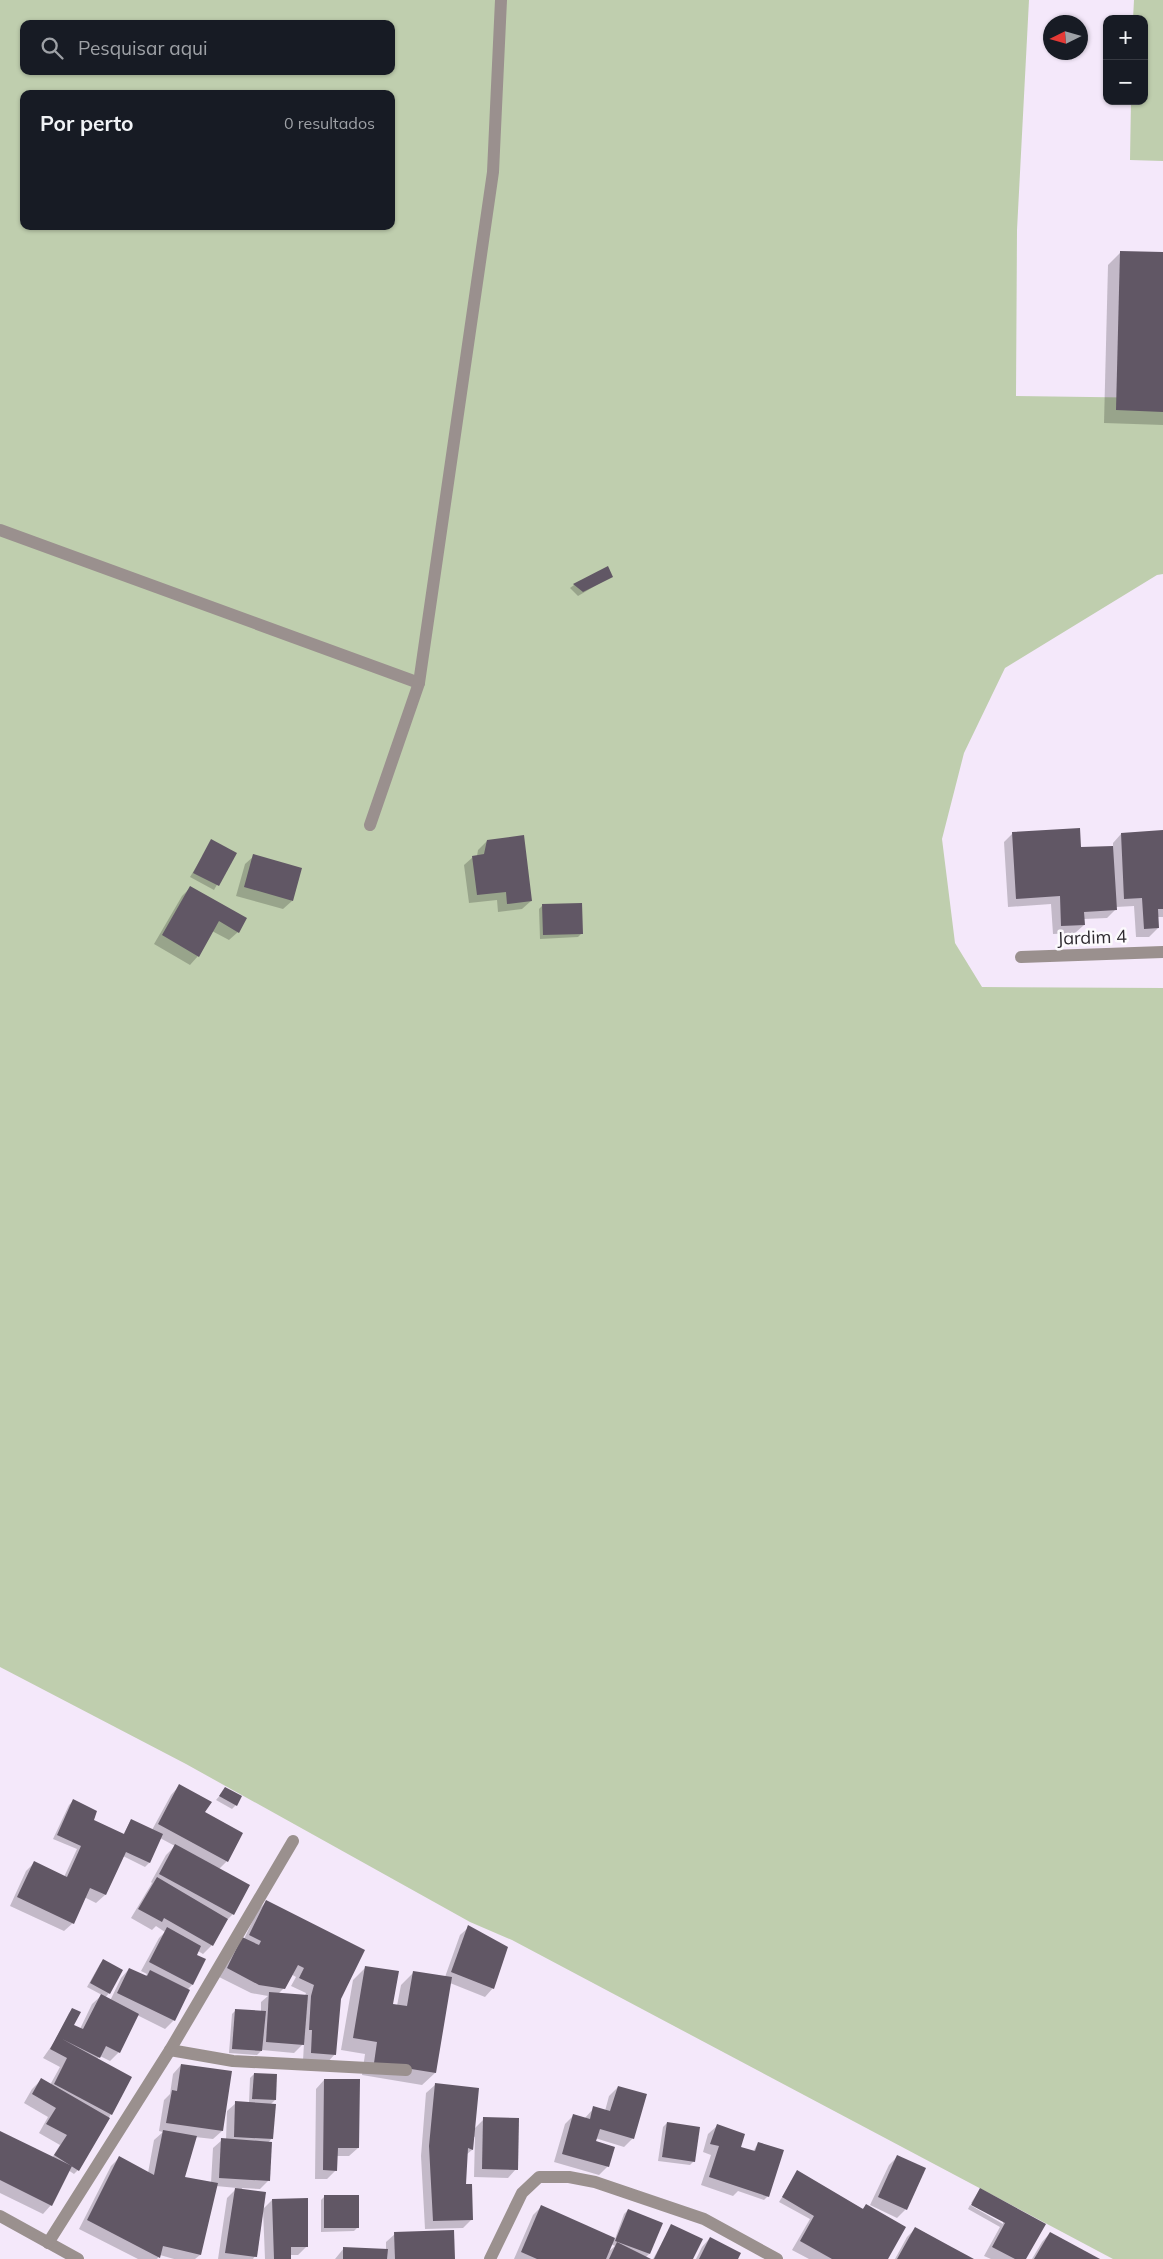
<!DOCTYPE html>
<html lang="pt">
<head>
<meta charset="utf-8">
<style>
	:root { --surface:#171b24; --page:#242831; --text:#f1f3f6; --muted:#9ea1a6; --line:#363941 }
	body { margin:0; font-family:Mulish,sans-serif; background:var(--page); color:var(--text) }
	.controls { position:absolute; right:15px; top:15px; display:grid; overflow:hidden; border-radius:10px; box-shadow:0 1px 4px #0004 }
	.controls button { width:45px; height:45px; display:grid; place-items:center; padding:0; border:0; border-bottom:1px solid var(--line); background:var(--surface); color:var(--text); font:25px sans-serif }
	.compass { position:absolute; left:1043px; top:15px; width:45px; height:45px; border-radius:50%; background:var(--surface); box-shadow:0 1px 4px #0004; rotate:265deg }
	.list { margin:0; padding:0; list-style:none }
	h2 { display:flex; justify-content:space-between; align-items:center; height:65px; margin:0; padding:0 20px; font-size:21px }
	h2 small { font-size:16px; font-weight:400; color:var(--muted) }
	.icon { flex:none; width:28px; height:28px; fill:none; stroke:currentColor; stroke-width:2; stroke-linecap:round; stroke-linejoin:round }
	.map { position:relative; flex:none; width:1163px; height:2259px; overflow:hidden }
	.search { position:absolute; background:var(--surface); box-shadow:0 1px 4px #0004; left:20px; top:20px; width:375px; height:55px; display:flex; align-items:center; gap:12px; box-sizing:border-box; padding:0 18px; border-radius:10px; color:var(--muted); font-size:19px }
	.panel { position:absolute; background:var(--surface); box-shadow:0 1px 4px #0004; left:20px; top:90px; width:375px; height:140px; border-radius:10px }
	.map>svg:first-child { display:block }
	.green { fill:#bfceae; fill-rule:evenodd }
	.shadow { fill:#0003; fill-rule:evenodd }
	.building { fill:#615765 }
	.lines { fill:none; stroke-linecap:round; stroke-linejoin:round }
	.minor { stroke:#9a908e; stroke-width:12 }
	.labels { text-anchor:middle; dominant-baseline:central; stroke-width:5; stroke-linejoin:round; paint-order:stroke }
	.street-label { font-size:18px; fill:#2e2a30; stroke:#fcfafd }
</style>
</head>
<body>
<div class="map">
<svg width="1163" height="2259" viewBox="0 0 1163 2259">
	<rect width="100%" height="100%" fill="#f4e8fa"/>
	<g class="green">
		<path d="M0,0H1029L1017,230L1016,396L1163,398V574L1157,575L1005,668L964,753L942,839L955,943L982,987L1163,988V2259H1113L512,1940L470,1922L186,1764L0,1667ZM24,24H391V71H24ZM24,94H391V226H24Z"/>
		<path d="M1134,0H1163V161L1130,160L1131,101H1144V19H1133Z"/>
	</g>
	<g class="shadow">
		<path d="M1121,252L1163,253V425L1104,423L1108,265Z"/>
		<path d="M612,576L578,596L570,588L574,585Z"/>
		<path d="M1163,832V917H1157L1158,928L1149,937H1136L1134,906L1116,907V909L1107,918L1084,919V925L1075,933L1053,934L1051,904L1008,907L1004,842L1013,833L1080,849L1113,847V843L1121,834Z"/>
		<path d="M212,841L235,853L214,890L190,877Z"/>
		<path d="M487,841L531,901L522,909L498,912L497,900L469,903L464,865L473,857L477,856L478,850Z"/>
		<path d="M254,856L292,901L283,909L236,896L245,864Z"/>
		<path d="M190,888L238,932L229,940L212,931L198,956L190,965L154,944L182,896Z"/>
		<path d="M543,905L582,933L578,937L540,939L539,909Z"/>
		<path d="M179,1786L204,1813L227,1861L218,1870L248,1886L233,1914L225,1922L212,1945L203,1954L198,1951L195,1955L204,1960L192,1985L187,1990L174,2020L165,2029L137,2015L119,2052L110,2061L100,2056L97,2059L111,2114L78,2170L74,2174L68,2170L51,2205L43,2214L0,2193V2132L52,2158L60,2145L39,2133L48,2117L24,2103L32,2089L41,2080L50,2085L60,2067L43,2058L55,2041L69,2013L73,2009V2026L80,2029L92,2004L102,1995L87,1987L100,1964L104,1960L109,1993L105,1998L110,2001L121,1978L129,1969L145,1977L147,1974L141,1971L159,1938L165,1932L156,1926L152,1930L131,1918L152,1883L151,1882L166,1855L175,1846L160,1838L149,1863L145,1867L123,1856L105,1895L96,1903L84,1897L73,1923L64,1931L10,1906L26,1871L34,1863L64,1877L77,1849L53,1839L69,1805L73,1801L89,1826L123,1835L131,1820L152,1830L171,1795Z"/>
		<path d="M222,1793L236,1805L232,1809L216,1800Z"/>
		<path d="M267,1901L340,1998L335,2054L327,2063L303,2061L304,2043L294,2053L262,2050L257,2055L229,2053L232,2014L236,2010L261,2012V2002L268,1996L251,1993L219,1977L234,1947L244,1939L258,1910ZM291,1974L296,1977L291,1986L306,1993L305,1996L278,1994L284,1988Z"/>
		<path d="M469,1927L493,1988L485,1997L450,1983L435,2073L422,2085L362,2075L365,2054L341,2050L353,1980L366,1967L392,2005L397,2006L401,1985L414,1972L445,1977L460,1935Z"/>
		<path d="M181,2065L222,2131L213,2139L195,2137L183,2178L211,2183L213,2148L222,2140H226L227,2111L236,2103H249L250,2078L254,2074L275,2100L270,2105L272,2138L268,2143V2181L260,2189L242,2188L255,2256L253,2259H218L227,2198L237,2188L216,2186L200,2255L195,2259H174L160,2255L157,2259H138L79,2229L111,2166L119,2158L148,2173L154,2140L163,2132L159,2131L164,2100L170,2094L173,2074Z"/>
		<path d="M324,2080L358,2148L349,2156H336V2170L327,2179H315L316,2089Z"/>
		<path d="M435,2085L474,2129L484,2119L516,2169L508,2178L474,2177L475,2137L473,2136L472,2150L466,2155L465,2185L472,2219L463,2228L425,2229L421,2156L426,2093Z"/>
		<path d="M618,2087L633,2138L624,2147L595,2138L594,2142L608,2166L599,2175L554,2162L565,2124L573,2116L584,2119L594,2108L605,2111L609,2096Z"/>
		<path d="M667,2123L694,2161L690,2165L658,2161L663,2127Z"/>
		<path d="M717,2126L739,2147L753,2152L758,2143L768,2196L764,2200L738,2191L733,2196L701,2185L711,2155L703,2152L708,2134Z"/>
		<path d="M898,2156L906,2209L897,2218L870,2205L889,2165Z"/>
		<path d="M798,2172L862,2209L866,2206L887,2259H809L792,2250L810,2219L779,2202Z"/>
		<path d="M980,2189L1015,2208L1025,2259H991L984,2256L1000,2227L968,2209L970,2205L1003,2224V2221L971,2203Z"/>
		<path d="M325,2196L358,2227L354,2231L321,2232V2200Z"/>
		<path d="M272,2200L307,2246L298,2255H290V2259H265L263,2209Z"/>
		<path d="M541,2207L615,2239L624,2214L628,2210L649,2254L645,2258L648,2259H514L533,2215ZM611,2244L615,2246L607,2253Z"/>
		<path d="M672,2225L692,2259H653Z"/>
		<path d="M916,2228L971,2259H895L907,2237Z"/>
		<path d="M1050,2233L1097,2259H1032L1042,2242Z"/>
		<path d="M395,2234L454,2259H335L344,2248L386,2250V2242Z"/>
		<path d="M710,2238L737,2259H696L702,2247Z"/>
	</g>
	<g class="building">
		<path d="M1120,251L1163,252V412L1116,410Z"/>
		<path d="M608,566L613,577L583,592L573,584Z"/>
		<path d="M1080,828L1081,847L1113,846L1117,910L1084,912L1085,925L1061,926L1060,896L1016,899L1012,832Z"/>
		<path d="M1163,830V909H1158L1159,928L1144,929L1142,898L1124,899L1121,833Z"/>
		<path d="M524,835L532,901L507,904L506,892L477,895L472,856L484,854L487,840Z"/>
		<path d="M211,839L237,853L219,886L193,873Z"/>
		<path d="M253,854L302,868L293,901L244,887Z"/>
		<path d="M190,886L247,918L239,933L219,921L199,957L162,935Z"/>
		<path d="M582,903L583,934L543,935L542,904Z"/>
		<path d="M179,1784L212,1802L205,1812L243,1833L228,1862L158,1824Z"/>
		<path d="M225,1787L242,1796L237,1806L219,1796Z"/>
		<path d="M73,1799L97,1811L94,1820L124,1834L131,1819L163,1834L150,1863L126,1852L106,1895L90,1888L74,1924L17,1897L34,1861L67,1877L81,1846L57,1835Z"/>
		<path d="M175,1844L250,1885L234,1915L159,1874Z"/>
		<path d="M157,1877L228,1919L213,1946L164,1918L162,1922L138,1909Z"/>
		<path d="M266,1900L365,1950L341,1999L336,2055L311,2053L312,2030H309L311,1996L314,1985L299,1978L304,1968L298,1965L285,1989L259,1985L227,1968L242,1937L259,1945L261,1941L249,1935Z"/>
		<path d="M468,1925L508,1947L494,1989L451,1972Z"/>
		<path d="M167,1927L201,1946L197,1955L206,1959L193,1985L149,1962Z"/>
		<path d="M103,1959L123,1970L110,1994L90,1983Z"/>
		<path d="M365,1966L399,1971L393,2004L407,2006L413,1971L452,1977L436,2073L374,2063L377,2042L353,2038Z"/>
		<path d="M129,1968L147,1976L150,1970L190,1990L175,2021L117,1993Z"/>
		<path d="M269,1992L308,1995L304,2045L266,2042Z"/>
		<path d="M101,1994L139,2014L120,2053L106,2046L100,2058L62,2039L132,2077L112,2115L54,2084L67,2058L50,2049L72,2008L81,2012L74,2025L83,2029Z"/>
		<path d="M235,2009L266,2011L262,2051L232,2049Z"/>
		<path d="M181,2064L232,2071L223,2131L166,2123L172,2090L177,2091Z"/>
		<path d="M254,2073L277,2074L276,2100L252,2099Z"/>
		<path d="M41,2078L110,2118L79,2171L54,2155L67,2135L46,2124L56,2108L32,2094Z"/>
		<path d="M324,2079H360L359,2148H338L337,2171L323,2170Z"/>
		<path d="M435,2083L479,2088L473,2150L468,2148L466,2184H472L473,2220L433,2221L429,2146Z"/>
		<path d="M618,2086L647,2094L634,2139L600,2129L596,2141L615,2147L609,2167L562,2154L573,2114L590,2119L593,2106L610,2111Z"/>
		<path d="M235,2101L276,2104L273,2139L234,2137Z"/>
		<path d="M483,2117L519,2118L518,2170L482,2169Z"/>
		<path d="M667,2122L700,2127L695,2162L662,2157Z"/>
		<path d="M717,2124L745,2134L741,2147L755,2151L758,2142L784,2150L769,2197L709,2177L719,2146L710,2144Z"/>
		<path d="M163,2130L197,2136L185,2177L218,2183L201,2255L163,2246L160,2258L87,2220L119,2156L154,2175Z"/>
		<path d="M0,2131L72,2166L52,2206L0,2180Z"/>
		<path d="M221,2138L272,2142L270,2181L219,2178Z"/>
		<path d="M897,2155L926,2168L907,2210L878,2197Z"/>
		<path d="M797,2170L863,2209L866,2204L906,2227L888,2259H832L800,2241L814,2216L782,2197Z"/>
		<path d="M235,2188L266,2192L257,2257L225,2253Z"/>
		<path d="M980,2188L1046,2224L1026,2259H1015L992,2247L1005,2223L971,2205Z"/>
		<rect x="324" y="2195" width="35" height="33"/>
		<path d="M308,2198V2247H291V2259H274L272,2199Z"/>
		<path d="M541,2205L615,2238L606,2259H537L521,2252Z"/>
		<path d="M628,2209L663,2223L650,2254L615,2241Z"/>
		<path d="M671,2224L703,2239L693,2259H654Z"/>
		<path d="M915,2227L948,2245L974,2259H897Z"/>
		<path d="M454,2230L455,2259H395L394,2232Z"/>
		<path d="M1050,2232L1100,2259H1034Z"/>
		<path d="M710,2237L741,2253L738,2259H699Z"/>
		<path d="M617,2242L651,2259H609Z"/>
		<path d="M343,2247L388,2249L387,2259H343Z"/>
	</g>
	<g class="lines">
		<g class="minor">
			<path d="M0,530L419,683"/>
			<path d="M370,825L419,683L493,172L501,0"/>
			<path d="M1021,957L1163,952"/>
			<path d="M170,2050L233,2061L406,2070"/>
			<path d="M0,2216L78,2259"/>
			<path d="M48,2243L170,2050L293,1841"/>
			<path d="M490,2259L522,2193L539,2177H569L595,2182L704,2219L777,2259"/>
		</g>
	</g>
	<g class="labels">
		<g class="street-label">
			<text transform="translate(1092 937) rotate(-2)">Jardim 4</text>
		</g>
	</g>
</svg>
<div class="controls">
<button>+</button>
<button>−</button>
</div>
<svg class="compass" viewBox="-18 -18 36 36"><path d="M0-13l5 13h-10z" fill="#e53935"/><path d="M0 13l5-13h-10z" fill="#9ea1a6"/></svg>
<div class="search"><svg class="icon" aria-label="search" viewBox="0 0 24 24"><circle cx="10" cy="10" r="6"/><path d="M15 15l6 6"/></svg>Pesquisar aqui</div>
<section class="panel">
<h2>Por perto<small>0 resultados</small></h2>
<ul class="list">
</ul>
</section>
</div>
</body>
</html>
